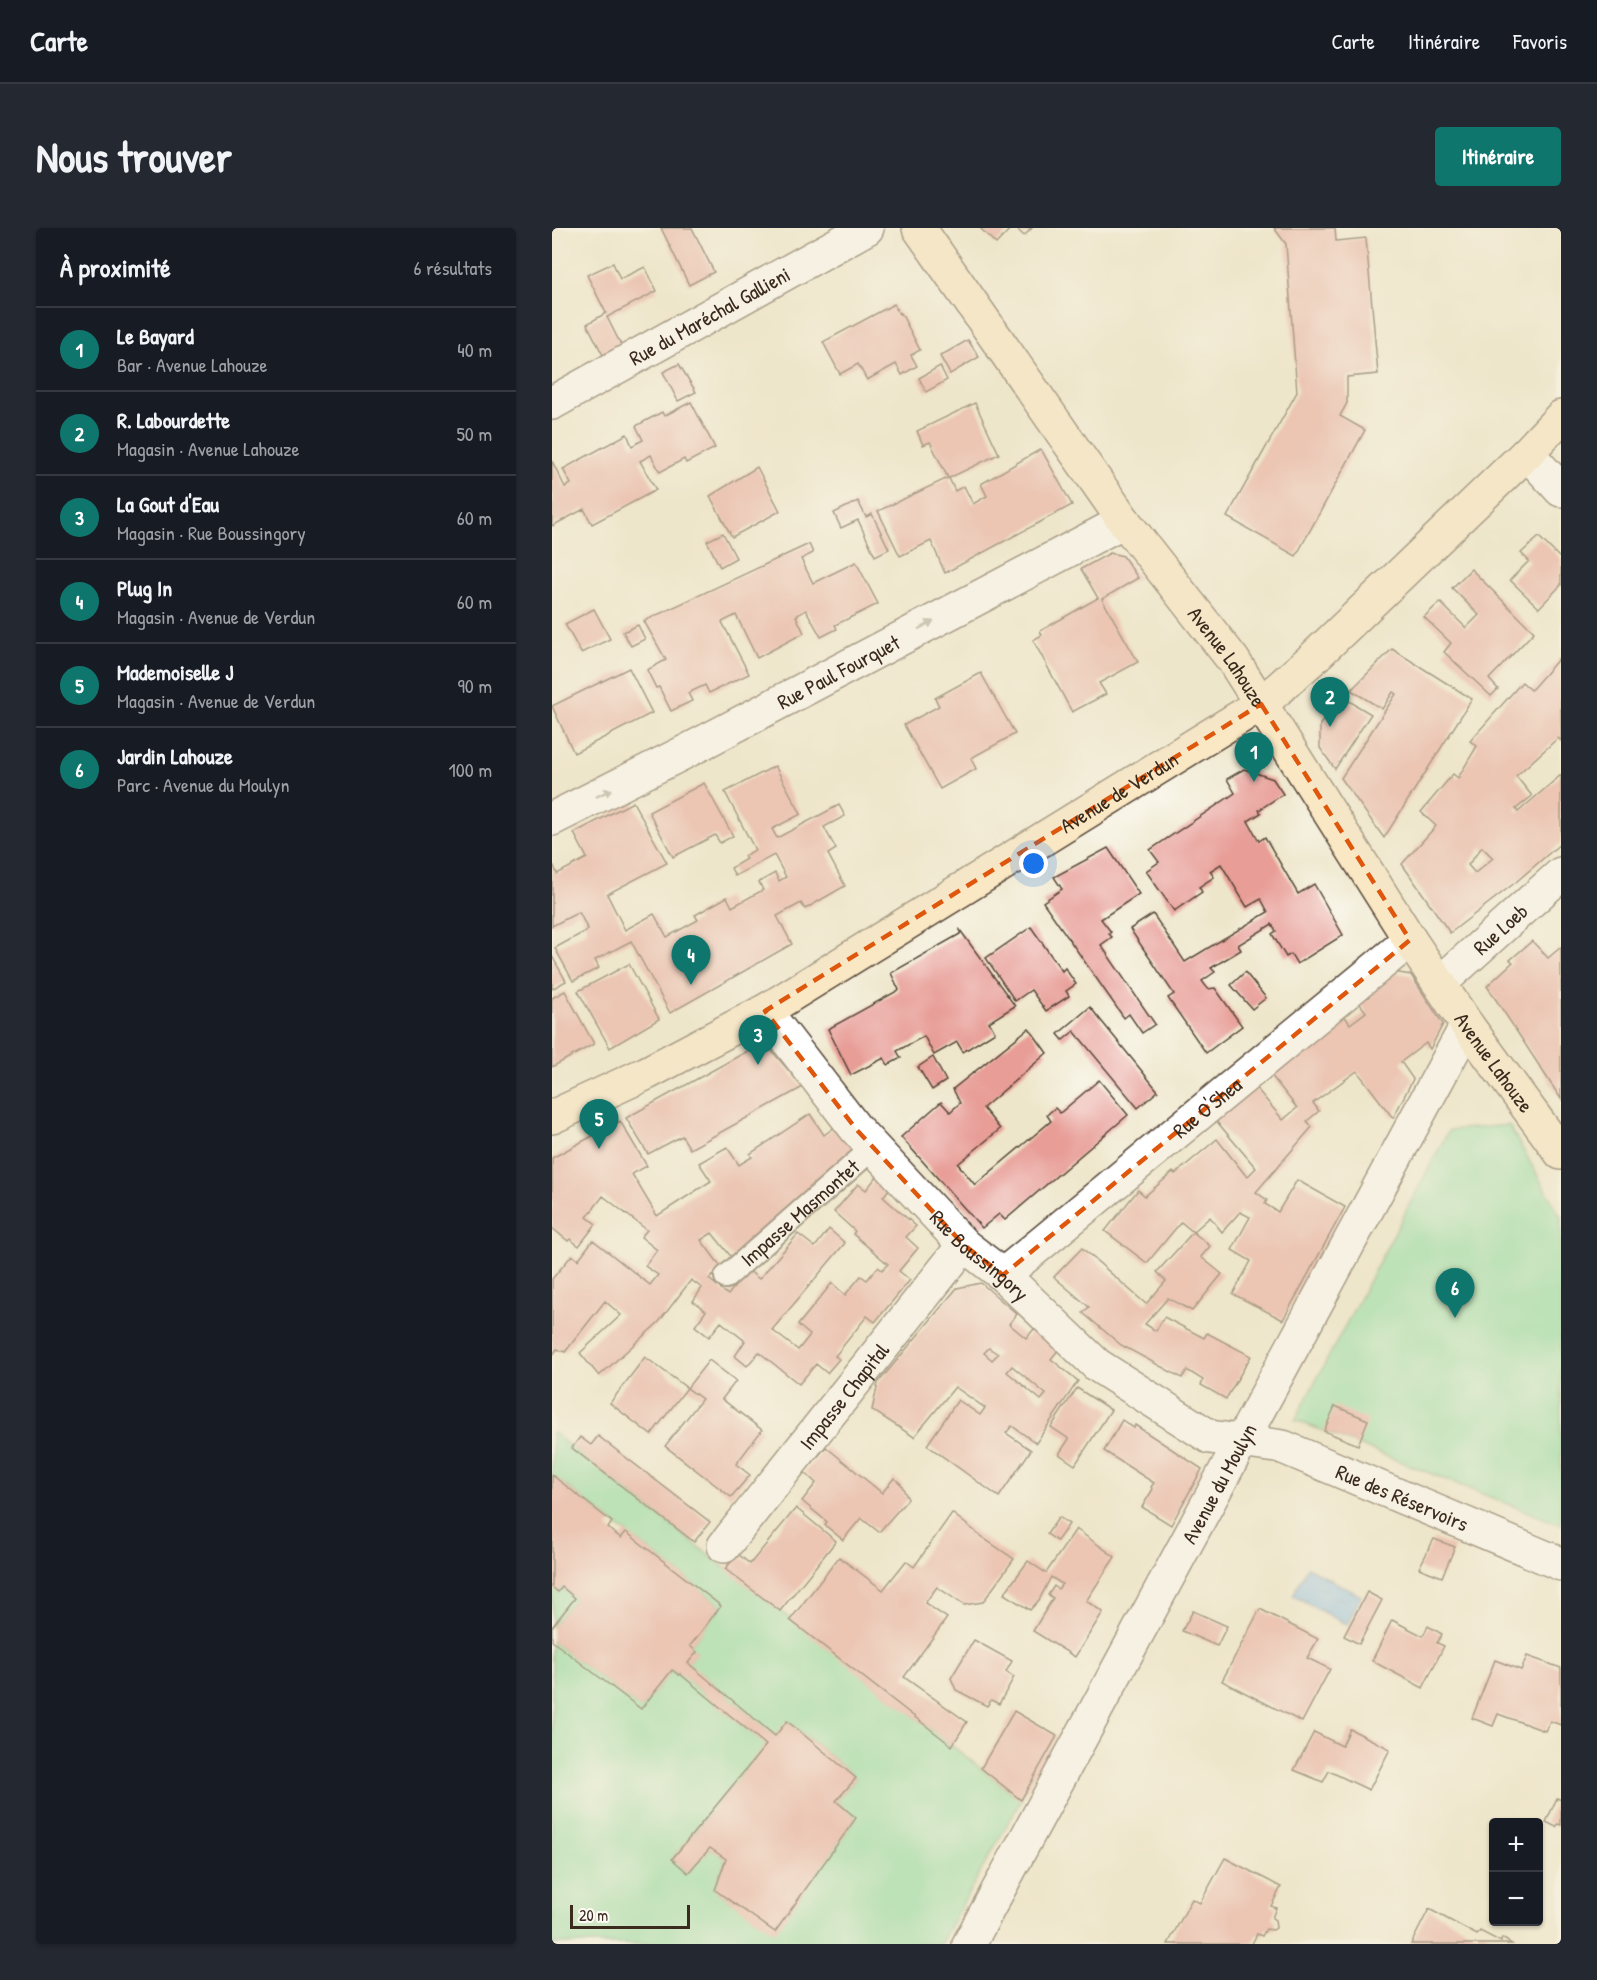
<!DOCTYPE html>
<html lang="fr">
<head>
<meta charset="utf-8">
<style>
	:root { --surface:#171b24; --page:#242831; --text:#f1f3f6; --muted:#9ea1a6; --line:#363941; --accent:#0f766e }
	body { margin:0; font-family:"Patrick Hand",sans-serif; background:var(--page); color:var(--text) }
	.controls { position:absolute; right:18px; bottom:18px; display:grid; overflow:hidden; border-radius:6px; box-shadow:0 2px 4px #0004 }
	.controls button { width:54px; height:54px; display:grid; place-items:center; padding:0; border:0; border-bottom:2px solid var(--line); background:var(--surface); color:var(--text); font:30px sans-serif }
	.scale { position:absolute; left:18px; bottom:15px; width:120px; box-sizing:border-box; padding-left:6px; border:3px solid #3b2a1e; border-top:0; font-size:16px; line-height:21px; white-space:nowrap; color:#3b2a1e; -webkit-text-stroke:4px #fdfcf7; paint-order:stroke }
	.you { position:absolute; left:482px; top:636px; width:21px; height:21px; margin:-15px; border:4px solid #fff; border-radius:50%; background:#1a73e8; box-shadow:0 0 0 9px #1a73e833 }
	.badge { display:grid; place-items:center; width:39px; height:39px; border-radius:50%; background:var(--accent); color:#fff; font-size:20px; font-weight:700 }
	.pin { position:absolute; translate:-50% -50px; filter:drop-shadow(0 2px 3px #0008) }
	.pin::after { content:''; position:absolute; top:32px; width:21px; height:18px; background:inherit; clip-path:polygon(0 0,100% 0,50% 100%) }
	.list { margin:0; padding:0; list-style:none }
	h2 { display:flex; justify-content:space-between; align-items:center; height:78px; margin:0; padding:0 24px; font-size:26px }
	h2 small { font-size:20px; font-weight:400; color:var(--muted) }
	.list li { display:grid; grid-template-columns:39px 1fr auto; gap:18px; align-items:center; box-sizing:border-box; height:84px; padding:0 24px; border-top:2px solid var(--line) }
	.list b { display:block; font-size:22px; white-space:nowrap }
	.list p { margin:0; font-size:20px; white-space:nowrap; color:var(--muted) }
	.list em { font-size:20px; font-style:normal; color:var(--muted) }
	.map { position:relative; flex:none; width:1009px; height:1716px; overflow:hidden; border-radius:6px }
	header { display:flex; align-items:center; gap:36px; box-sizing:border-box; height:84px; padding:0 30px; background:var(--surface); border-bottom:2px solid var(--line) }
	header strong { font-size:28px }
	nav { display:flex; gap:33px; margin-inline-start:auto; font-size:21px }
	.intro { display:flex; align-items:center; justify-content:space-between; box-sizing:border-box; height:144px; padding:0 36px }
	h1 { margin:0; font-size:42px }
	.button { padding:15px 27px; border-radius:6px; background:var(--accent); color:#fff; font-size:21px; font-weight:700 }
	main { display:flex; gap:36px; padding:0 36px }
	aside { flex:1; background:var(--surface); border-radius:6px; box-shadow:0 2px 4px #0004 }
	.map>svg:first-child { display:block }
	.green { fill:#84dda2; stroke:#608460; stroke-width:1.5 }
	.water { fill:url(#water-ripples); stroke:#586f84; stroke-width:1.5 }
	.building { fill:#e89d97; fill-rule:evenodd }
	.lines { fill:none; stroke-linecap:round; stroke-linejoin:round }
	.lane-casing { stroke:#564638; stroke-width:26 }
	.street-casing { stroke:#564638; stroke-width:36 }
	.secondary-casing { stroke:#564638; stroke-width:36 }
	.lane { stroke:#fff; stroke-width:22 }
	.street { stroke:#fff; stroke-width:33 }
	.secondary { stroke:#fae7c3; stroke-width:33 }
	.oneway { fill:#a79f9a }
	.marked { fill:none; stroke:#df570d; stroke-width:4.5; stroke-dasharray:12 8; stroke-linejoin:round }
	.labels { text-anchor:middle; dominant-baseline:central; stroke-width:6; stroke-linejoin:round; paint-order:stroke }
	.street-label { font-size:21px; fill:#3b2a1e; stroke:#fdfcf7 }
</style>
</head>
<body>
<header>
<strong>Carte</strong>
<nav><a>Carte</a><a>Itinéraire</a><a>Favoris</a></nav>
</header>
<div class="intro"><h1>Nous trouver</h1><a class="button">Itinéraire</a></div>
<main>
<aside>
<h2>À proximité<small>6 résultats</small></h2>
<ul class="list">
<li><span class="badge">1</span><div><b>Le Bayard</b><p>Bar · Avenue Lahouze</p></div><em>40 m</em></li>
<li><span class="badge">2</span><div><b>R. Labourdette</b><p>Magasin · Avenue Lahouze</p></div><em>50 m</em></li>
<li><span class="badge">3</span><div><b>La Gout d'Eau</b><p>Magasin · Rue Boussingory</p></div><em>60 m</em></li>
<li><span class="badge">4</span><div><b>Plug In</b><p>Magasin · Avenue de Verdun</p></div><em>60 m</em></li>
<li><span class="badge">5</span><div><b>Mademoiselle J</b><p>Magasin · Avenue de Verdun</p></div><em>90 m</em></li>
<li><span class="badge">6</span><div><b>Jardin Lahouze</b><p>Parc · Avenue du Moulyn</p></div><em>100 m</em></li>
</ul>
</aside>
<div class="map">
<svg width="1009" height="1716" viewBox="0 0 1009 1716">
	<defs>
		<pattern id="water-ripples" width="26" height="14" patternUnits="userSpaceOnUse" patternTransform="scale(1.5)"><rect width="26" height="14" fill="#76b4e9"/><path d="M2 4q2-2 4 0t4 0M15 11q2-2 4 0t4 0" fill="none" stroke="#6293bc"/></pattern>
	</defs>
	<rect width="100%" height="100%" fill="#fdfcf7"/>
	<filter id="ink" filterUnits="userSpaceOnUse"><feTurbulence type="fractalNoise" baseFrequency=".0167" numOctaves="2"/><feDisplacementMap in="SourceGraphic" scale="12" xChannelSelector="R" yChannelSelector="G"/><feConvolveMatrix kernelMatrix="1 2 1 2 8 2 1 2 1" color-interpolation-filters="sRGB"/></filter>
	<filter id="wash" filterUnits="userSpaceOnUse"><feTurbulence type="fractalNoise" baseFrequency=".008" numOctaves="4" result="noise"/><feDisplacementMap in="SourceGraphic" scale="24" xChannelSelector="R" yChannelSelector="G"/><feGaussianBlur stdDeviation="1.35" result="paint"/><feColorMatrix in="noise" values="0 0 0 0 0 0 0 0 0 0 0 0 0 0 0 0 0 1.4 0 .05"/><feComposite in="paint" operator="in"/></filter>
	<g filter="url(#wash)">
		<rect width="100%" height="100%" fill="#eee6ca"/>
		<g class="green">
			<path d="M957,897L1009,989V1297L743,1192L897,902Z"/>
			<path d="M0,1204L469,1572L388,1716H0V1413L89,1481L120,1442L126,1447L128,1446L214,1517L120,1631L136,1645L158,1620L174,1631L163,1662L223,1703L304,1590L284,1573L304,1550L236,1493L223,1508L136,1435L145,1424L138,1418L169,1378L0,1247Z"/>
			<path d="M0,1359L6,1364L10,1359L23,1370L0,1399Z"/>
		</g>
		<path class="water" d="M755,1339L809,1368L795,1397L741,1368Z"/>
		<g id="blocks">
			<g class="building">
				<path d="M109,0H140L162,44L137,57Z"/>
				<path d="M428,0H459L444,16Z"/>
				<path d="M464,0H480L472,8Z"/>
				<path d="M722,0H783L784,13L814,10L826,146L795,149V175L788,188L813,202L744,328L675,289L745,164L734,16Z"/>
				<path d="M61,35L68,51L93,39L105,63L55,89L71,121L53,131L35,96L54,85L35,47Z"/>
				<path d="M342,76L347,86L349,85L368,122L359,127L365,138L350,147L344,136L315,152L306,136L288,146L271,114Z"/>
				<path d="M416,112L427,129L398,146L388,128Z"/>
				<path d="M127,136L144,164L126,173L111,144Z"/>
				<path d="M388,138L395,152L374,164L367,150Z"/>
				<path d="M139,174L163,220L134,235L132,231L108,244L99,227L88,233L104,262L40,296L32,281L0,298V233L13,259L19,256L11,241L75,206L80,218L91,212L84,198L110,184L112,188Z"/>
				<path d="M423,175L447,226L397,250L403,263L412,258L421,276L435,268L429,256L489,221L520,277L393,345L379,313L348,328L326,283L396,250L378,214L371,217L365,203Z"/>
				<path d="M205,239L228,283L180,309L158,268Z"/>
				<path d="M306,273L314,289L320,286L337,321L323,328L306,292L289,300L282,285Z"/>
				<path d="M171,305L184,330L168,339L155,313Z"/>
				<path d="M987,309L1009,331V357L987,380L958,352L977,333L969,325Z"/>
				<path d="M257,316L261,325L249,331L261,355L304,334L326,376L283,397L285,401L269,409L254,382L244,388L252,405L205,430L184,387L170,394L197,446L157,465L153,457L136,465L140,473L119,483L107,459L104,460L95,442L114,432L92,393Z"/>
				<path d="M558,325L571,328L586,350L550,371L586,434L547,455L554,466L520,484L481,412L490,407L488,403L546,370L529,341Z"/>
				<path d="M919,341L982,404L937,451L946,461L939,468L892,424L899,415L872,389L888,374L914,400L927,387L900,360Z"/>
				<path d="M42,381L58,411L29,425L13,396Z"/>
				<path d="M86,397L93,411L79,418L71,404Z"/>
				<path d="M840,421L920,471L832,610L789,550L844,466L841,464L830,481L799,462Z"/>
				<path d="M1009,428V513L1006,510L964,548L980,568L964,581L966,584L1009,547V615L964,654L898,705L850,636L884,598L869,584L901,546L906,550L925,518L918,513L970,454L979,462ZM930,619L941,630L923,645L916,637Z"/>
				<path d="M77,440L100,485L22,525L0,478Z"/>
				<path d="M429,445L463,506L419,530L424,541L388,561L352,497L387,478L383,470Z"/>
				<path d="M792,470L819,486L783,541L768,520V496Z"/>
				<path d="M223,538L249,586L220,601L225,610L287,577L293,588L272,599L284,621L276,626L293,658L253,681L249,675L225,688L240,716L118,785L79,713L43,732L47,740L21,753L3,720L36,702L27,684L0,698V639L2,638L5,646L35,630L22,605L81,574L115,635L55,666L73,702L102,686L115,709L146,692L143,687L175,669L180,679L211,662L207,654L223,645L227,653L234,649L222,627L183,648L179,640L194,631L192,628L203,622L173,564Z"/>
				<path d="M692,541L721,551L731,566L707,582L709,585L696,593L707,613L713,609L746,666L762,656L791,707L745,736L739,726L734,729L720,706L724,703L720,696L686,717L689,722L659,740L663,744L650,753L656,761L663,760L690,798L654,825L616,770L622,766L578,701L601,686L633,734L716,684L709,671L695,679L669,636L658,643L662,649L647,659L650,664L622,683L594,643L607,634L598,622L683,565L675,551Z"/>
				<path d="M152,555L181,608L168,615L163,607L121,629L97,584Z"/>
				<path d="M556,620L587,666L549,691L559,704L557,706L560,709L549,717L603,796L590,805L577,786L572,790L491,674L510,661L502,649Z"/>
				<path d="M479,699L510,743L513,740L524,756L514,763L517,768L494,783L479,762L463,773L434,730Z"/>
				<path d="M408,702L463,778L437,794L443,804L411,824L405,814L382,827L372,808L345,823L349,830L336,837L332,830L299,847L276,801L347,762L339,745L408,706Z"/>
				<path d="M980,713L996,730L1009,719V871L935,758L961,734L958,732Z"/>
				<path d="M0,728L14,753L0,761Z"/>
				<path d="M77,736L107,791L58,820L26,763Z"/>
				<path d="M693,744L714,770L700,781L679,757Z"/>
				<path d="M841,744L859,747L891,796L878,821L874,815L849,834L861,851L841,890L805,843L761,875L767,883L755,893L760,899L704,964L715,972L713,976L726,984L745,952L793,979L731,1092L681,1066L699,1033L680,1022L698,989L688,984L670,1004L658,989L641,1004L629,994L595,1035L553,1003L586,962L593,968L621,944L623,946L665,911L695,949L704,940L661,889L700,855L731,892L745,880L715,842L792,787L798,796L814,784L805,772Z"/>
				<path d="M13,763L42,816L0,839V770Z"/>
				<path d="M538,779L606,863L586,880L522,803L511,812L506,806Z"/>
				<path d="M477,800L495,825L431,880L448,901L406,936L423,957L499,893L495,887L498,884L503,880L508,885L547,852L576,887L453,992L447,986L430,1000L349,909L389,874L398,884L408,875L401,861Z"/>
				<path d="M212,814L251,859L138,921L130,908L96,926L74,890Z"/>
				<path d="M381,829L394,853L380,862L366,839Z"/>
				<path d="M258,886L272,907L283,899L306,924L181,1031L160,1005L149,1012L170,1040L157,1051L176,1067L196,1042L207,1051L246,1006L263,1019L277,1001L293,1015L220,1102L246,1122L258,1107L246,1097L280,1055L293,1067L309,1048L315,1052L326,1039L330,1042L336,1036L301,1006L303,1003L282,984L306,956L314,962L326,947L338,960L331,969L364,998L354,1009L366,1020L347,1043L358,1052L323,1094L315,1088L283,1128L287,1131L275,1145L264,1136L247,1156L207,1124L195,1138L183,1128L193,1113L169,1094L157,1109L143,1098L154,1083L141,1073L150,1060L139,1052L107,1094L47,1148L28,1125L69,1087L53,1073L13,1124L5,1121L0,1128V1051L20,1027L26,1032L41,1012L98,1057L106,1047L93,1038L105,1022L89,1009L95,1002L51,968L35,989L44,996L27,1018L18,1011L16,1013L0,1000V930L68,893L95,938L80,946L105,988L159,953L147,935L175,919L187,937L200,929L198,926Z"/>
				<path d="M641,1004L658,1018L649,1029L670,1046L640,1083L616,1070L593,1096L604,1103L612,1089L652,1110L655,1105L699,1128L674,1171L649,1157L651,1152L635,1142L630,1150L569,1117L531,1085L537,1079L502,1049L530,1020L594,1076L614,1053L605,1044Z"/>
				<path d="M429,1055L465,1086L457,1096L474,1110L483,1100L507,1121L499,1131L526,1153L484,1215L460,1198L454,1205L479,1222L447,1269L375,1217L406,1172L428,1187L433,1180L403,1159L362,1209L320,1182L326,1155L405,1060ZM437,1120L446,1126L440,1132L432,1125ZM460,1138L494,1166L489,1172L455,1144Z"/>
				<path d="M93,1129L135,1160L99,1207L58,1175Z"/>
				<path d="M157,1132L184,1153L170,1171L210,1202L184,1236L198,1247L179,1269L113,1218L150,1171L135,1160Z"/>
				<path d="M525,1160L559,1182L523,1237L507,1226L517,1211L499,1199Z"/>
				<path d="M783,1178L816,1192L806,1217L772,1203Z"/>
				<path d="M570,1192L582,1200L583,1197L650,1241L619,1297L590,1279L601,1261L599,1259L602,1255L552,1223Z"/>
				<path d="M46,1208L158,1294L142,1314L20,1220L28,1209L39,1217Z"/>
				<path d="M274,1219L330,1265L342,1250L349,1256L356,1271L327,1304L309,1290L291,1312L273,1297L275,1294L250,1273L264,1255L252,1244Z"/>
				<path d="M0,1247L60,1294L56,1300L69,1310L74,1304L169,1378L138,1418L145,1424L136,1435L223,1508L235,1493L304,1550L284,1573L304,1590L223,1704L163,1662L174,1631L158,1620L136,1645L120,1631L214,1517L128,1446L127,1447L120,1442L89,1481L0,1413V1399L23,1370L10,1359L6,1364L0,1359Z"/>
				<path d="M244,1280L284,1313L228,1383L173,1341L186,1326L198,1336Z"/>
				<path d="M400,1285L424,1304V1305L462,1331L431,1374L412,1377L385,1359L373,1375L395,1390L352,1449L415,1494L400,1518L238,1392L287,1329L331,1362L354,1333L362,1339Z"/>
				<path d="M507,1289L517,1296L505,1313L495,1306Z"/>
				<path d="M524,1301L563,1329L534,1373L551,1384L523,1429L481,1403L501,1370L496,1367L502,1358L506,1361L510,1356L499,1349L487,1372L478,1382L452,1366L476,1333L494,1345Z"/>
				<path d="M882,1311L903,1319L890,1349L867,1340Z"/>
				<path d="M815,1364L830,1372L807,1416L792,1408Z"/>
				<path d="M708,1381L766,1411L755,1430L778,1441L750,1494L670,1453Z"/>
				<path d="M641,1383L675,1398L665,1418L630,1403Z"/>
				<path d="M840,1392L871,1408L876,1398L890,1406L885,1415L892,1418L871,1460L820,1433Z"/>
				<path d="M422,1412L460,1433L454,1444L462,1449L447,1476L439,1472L435,1478L404,1462L399,1450Z"/>
				<path d="M975,1428L1009,1440V1497L998,1493L993,1503L946,1486L941,1498L920,1490L943,1432L969,1442Z"/>
				<path d="M462,1483L505,1508L469,1572L429,1540Z"/>
				<path d="M798,1501L838,1521L817,1562L777,1543L771,1554L742,1542L762,1504L790,1518Z"/>
				<path d="M1005,1570L1009,1572V1597L1006,1596L1004,1599L994,1594Z"/>
				<path d="M673,1630L729,1659L719,1678L724,1680L720,1690L723,1692L724,1700L721,1702L714,1701L710,1708L705,1706L700,1716H616L640,1671L648,1675Z"/>
				<path d="M877,1681L925,1707L928,1703L949,1714L950,1710L960,1716H859Z"/>
			</g>
		</g>
	</g>
	<g filter="url(#ink)">
		<use href="#blocks" fill-opacity="0" stroke="#564638" stroke-width="1.5"/>
		<g class="lines">
			<g class="lane-casing">
				<g id="lane">
					<path id="s1" d="M174,1049L321,920"/>
				</g>
			</g>
			<g class="street-casing">
				<g id="street">
					<path id="s2" d="M0,175L315,0"/>
					<path d="M975,225L1009,262"/>
					<path id="s3" d="M0,591L135,523L572,293"/>
					<path id="s4" d="M888,755L1009,646"/>
					<path id="s5" d="M213,783L304,901L412,1017L451,1047L545,1137L658,1209L731,1219L1009,1336"/>
					<path id="s6" d="M451,1047L858,712"/>
					<path id="s7" d="M172,1318L412,1017"/>
					<path id="s8" d="M417,1716L915,797"/>
				</g>
			</g>
			<g class="secondary-casing">
				<g id="secondary">
					<path id="s9" d="M367,0L572,293L681,432L858,712L915,797L1009,925"/>
					<path id="s10" d="M0,889L95,845L213,783L709,476L759,432L975,225L1009,189"/>
				</g>
			</g>
			<use href="#lane" class="lane"/>
			<use href="#street" class="street"/>
			<use href="#secondary" class="secondary"/>
		</g>
		<defs><path id="oneway-solid" d="M-6-.8H1V-3.2L6.5 0L1 3.2V.8H-6Z" transform="scale(1.5)"/></defs>
		<g class="oneway">
			<use href="#oneway-solid" transform="translate(374 397) rotate(-28)"/>
			<use href="#oneway-solid" transform="translate(52 565) rotate(-26)"/>
		</g>
	</g>
	<path d="M0 0H1009V1716H0ZM709,476L858,712L451,1047L412,1017L304,901L213,783Z" fill="#eee6ca" fill-opacity=".55" fill-rule="evenodd"/>
	<path class="marked" d="M709,476L858,712L451,1047L412,1017L304,901L213,783Z"/>
	<g class="labels">
		<g class="street-label">
			<text stroke="none"><textPath href="#s2" startOffset="180">Rue du Maréchal Gallieni</textPath></text>
			<text stroke="none"><textPath href="#s9" startOffset="528">Avenue Lahouze</textPath></text>
			<text stroke="none"><textPath href="#s3" startOffset="322">Rue Paul Fourquet</textPath></text>
			<text stroke="none"><textPath href="#s10" startOffset="654">Avenue de Verdun</textPath></text>
			<text stroke="none"><textPath href="#s4" startOffset="81">Rue Loeb</textPath></text>
			<text stroke="none"><textPath href="#s9" startOffset="1014">Avenue Lahouze</textPath></text>
			<text stroke="none"><textPath href="#s6" startOffset="264">Rue O'Shea</textPath></text>
			<text stroke="none"><textPath href="#s1" startOffset="98">Impasse Masmontet</textPath></text>
			<text stroke="none"><textPath href="#s5" startOffset="326">Rue Boussingory</textPath></text>
			<text stroke="none"><textPath href="#s7" startOffset="192">Impasse Chapital</textPath></text>
			<text stroke="none"><textPath href="#s8" startOffset="524">Avenue du Moulyn</textPath></text>
			<text stroke="none"><textPath href="#s5" startOffset="824">Rue des Réservoirs</textPath></text>
		</g>
	</g>
</svg>
<div class="controls">
<button>+</button>
<button>−</button>
</div>
<div class="scale">20 m</div>
<div class="you"></div>
<div class="pin badge" style="left:702px;top:554px">1</div>
<div class="pin badge" style="left:778px;top:499px">2</div>
<div class="pin badge" style="left:206px;top:837px">3</div>
<div class="pin badge" style="left:139px;top:757px">4</div>
<div class="pin badge" style="left:47px;top:921px">5</div>
<div class="pin badge" style="left:903px;top:1090px">6</div>
</div>
</main>
</body>
</html>
